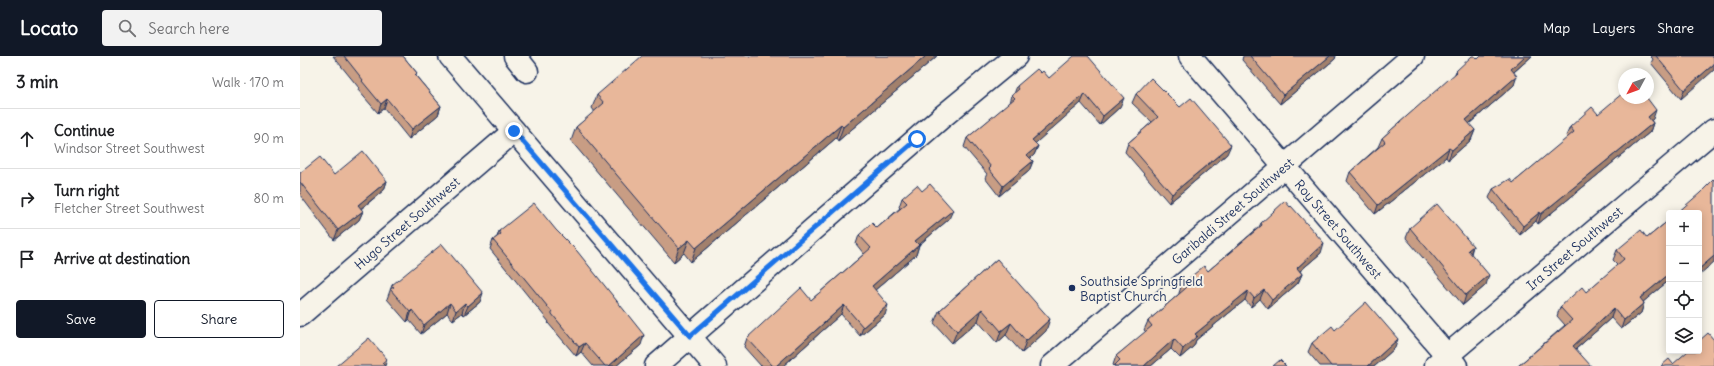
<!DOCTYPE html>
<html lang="en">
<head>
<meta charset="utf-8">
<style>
	:root { --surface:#fff; --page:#f2f2f2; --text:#202124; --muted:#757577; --line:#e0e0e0; --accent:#111827 }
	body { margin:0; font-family:Delius,sans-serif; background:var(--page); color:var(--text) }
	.controls { position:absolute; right:12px; bottom:12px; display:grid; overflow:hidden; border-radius:4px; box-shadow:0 2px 10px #0003 }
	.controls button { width:36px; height:36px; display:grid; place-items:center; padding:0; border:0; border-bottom:1px solid var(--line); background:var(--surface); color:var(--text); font:20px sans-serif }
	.compass { position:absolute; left:1318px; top:12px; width:36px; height:36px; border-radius:50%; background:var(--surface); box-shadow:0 2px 10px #0003; rotate:229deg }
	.stop { position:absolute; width:12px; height:12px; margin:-9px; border:3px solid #1a73e8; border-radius:50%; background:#fff }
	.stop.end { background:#1a73e8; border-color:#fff; box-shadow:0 1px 4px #0008 }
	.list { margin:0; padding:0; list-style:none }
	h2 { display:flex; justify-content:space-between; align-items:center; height:52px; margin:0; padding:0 16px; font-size:17px }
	h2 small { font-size:13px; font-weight:400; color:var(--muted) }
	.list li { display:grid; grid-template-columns:26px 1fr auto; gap:12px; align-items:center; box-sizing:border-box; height:60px; padding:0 16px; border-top:1px solid var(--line) }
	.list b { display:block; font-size:15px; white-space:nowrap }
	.list p { margin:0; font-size:13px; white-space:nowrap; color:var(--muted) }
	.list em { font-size:13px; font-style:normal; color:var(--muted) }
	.actions { display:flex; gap:8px; padding:12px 16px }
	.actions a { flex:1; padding:9px 0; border:1px solid var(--accent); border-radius:4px; text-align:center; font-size:14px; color:var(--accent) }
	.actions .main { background:var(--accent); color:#fff }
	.icon { flex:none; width:22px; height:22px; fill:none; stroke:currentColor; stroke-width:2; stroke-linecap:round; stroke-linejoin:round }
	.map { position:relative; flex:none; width:1414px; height:310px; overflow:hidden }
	header { display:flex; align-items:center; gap:24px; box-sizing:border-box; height:56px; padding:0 20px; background:var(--accent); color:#fff }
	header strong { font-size:19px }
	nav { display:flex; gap:22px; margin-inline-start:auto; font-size:14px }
	.search { width:280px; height:36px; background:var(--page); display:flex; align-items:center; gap:10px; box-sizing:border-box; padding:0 14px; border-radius:4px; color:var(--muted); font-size:15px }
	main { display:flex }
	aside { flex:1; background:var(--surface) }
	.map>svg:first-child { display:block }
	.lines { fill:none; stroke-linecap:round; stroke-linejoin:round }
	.minor-casing { stroke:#1b2f5e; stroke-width:25 }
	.minor { stroke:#f7f3e8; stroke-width:22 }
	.wall { fill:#c89d84; stroke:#1b2f5e }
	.shaded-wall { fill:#a2806c; stroke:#1b2f5e }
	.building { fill:#e8b79a; stroke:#1b2f5e }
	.route { stroke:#1a73e8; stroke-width:5 }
	.poi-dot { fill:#1b2f5e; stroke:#f7f3e8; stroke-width:1.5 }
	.labels { text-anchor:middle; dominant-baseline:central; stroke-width:4; stroke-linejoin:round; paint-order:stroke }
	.street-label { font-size:13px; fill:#1b2f5e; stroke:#f7f3e8 }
	.poi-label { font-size:13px; fill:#1b2f5e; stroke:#f7f3e8; text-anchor:start }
</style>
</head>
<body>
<header>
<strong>Locato</strong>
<div class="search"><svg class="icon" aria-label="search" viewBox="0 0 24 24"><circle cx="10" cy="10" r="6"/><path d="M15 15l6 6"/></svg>Search here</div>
<nav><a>Map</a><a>Layers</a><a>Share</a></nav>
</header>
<main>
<aside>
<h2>3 min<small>Walk · 170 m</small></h2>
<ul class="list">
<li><svg class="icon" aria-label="ahead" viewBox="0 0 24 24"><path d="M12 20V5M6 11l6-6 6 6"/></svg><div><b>Continue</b><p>Windsor Street Southwest</p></div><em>90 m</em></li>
<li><svg class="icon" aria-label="right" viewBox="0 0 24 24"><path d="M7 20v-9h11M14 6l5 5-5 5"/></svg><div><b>Turn right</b><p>Fletcher Street Southwest</p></div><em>80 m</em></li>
<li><svg class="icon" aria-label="arrive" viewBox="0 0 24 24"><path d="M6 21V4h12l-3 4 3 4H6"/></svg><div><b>Arrive at destination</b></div></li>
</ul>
<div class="actions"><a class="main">Save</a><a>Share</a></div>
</aside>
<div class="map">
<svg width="1414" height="310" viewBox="0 0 1414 310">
	<rect width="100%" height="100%" fill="#f7f3e8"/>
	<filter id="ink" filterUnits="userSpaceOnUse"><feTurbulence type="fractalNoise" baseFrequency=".025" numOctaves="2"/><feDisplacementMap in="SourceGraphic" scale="8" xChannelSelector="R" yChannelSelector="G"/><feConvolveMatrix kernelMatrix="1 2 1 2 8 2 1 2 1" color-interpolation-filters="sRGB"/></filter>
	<g filter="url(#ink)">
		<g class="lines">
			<g class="minor-casing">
				<g id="minor">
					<path d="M150,0L415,310"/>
					<path d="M215,0L227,15"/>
					<path id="s1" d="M890,0L1156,310"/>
					<path id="s2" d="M0,259L214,75"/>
					<path id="s3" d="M1136,309L1414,74"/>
					<path d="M356,310L642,61L716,0"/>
					<path id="s4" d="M752,310L1113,0"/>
				</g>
			</g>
			<use href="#minor" class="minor"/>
		</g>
		<g class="wall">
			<path d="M33,0H103L117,17L116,20L141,50L138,59L109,83L84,52L78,57L58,34L59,32Z"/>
			<path d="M637,0L538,85L536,82L391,206L384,197L374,206L271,85L276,71L295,56L292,52L297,39Z"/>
			<path d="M943,0H1036L1035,3L980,48L942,4Z"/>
			<path d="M1181,0H1232L1214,16V29L1169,68L1175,74L1171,84L1148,104L1146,101L1075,158L1047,125L1050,116L1078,91L1082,82L1154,20L1156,15L1178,3Z"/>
			<path d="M1350,0H1414L1381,43L1351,7L1353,3Z"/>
			<path d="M741,17L749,22L820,51L800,69L781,47L735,87L738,90L734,99L730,103L733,105L729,115L699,140L685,122L687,118L664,91L667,82L710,47L712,39L714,38L717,30Z"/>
			<path d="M836,38L880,51L927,98L869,147L825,96L828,87L852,66L832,47Z"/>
			<path d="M1298,58L1353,63L1351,64L1353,67L1350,76L1238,168L1236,165L1220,179L1189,142L1193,133L1213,127L1268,82L1266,80L1270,71Z"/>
			<path d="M0,117L34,119L87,125L84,134L61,153L63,155L59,164L34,184L0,139Z"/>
			<path d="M622,135L649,163L619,189L616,199L575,234L585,259L560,280L541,258L483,310H461L444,291L447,282L511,244L564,198L556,188L559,179L577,172L600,152L599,151L602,142Z"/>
			<path d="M1369,164V228L1367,226L1343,246L1344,247L1341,257L1321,273L1311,262L1276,293L1218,310L1265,269L1257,260L1260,251L1286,236L1318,209L1313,204L1317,194L1347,182Z"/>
			<path d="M961,167L1021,197L1000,215L1002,218L998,227L968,253L960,243L951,251L945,244L896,284L894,290L880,302L871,293L851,310H814L813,309L816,300L846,276L844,274L848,265L879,238V237L882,228L908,215L959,171Z"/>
			<path d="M1110,172L1173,190L1171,198L1186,229L1163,249L1106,182Z"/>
			<path d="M199,175L341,289L316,310H293L281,296L276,300L248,267L249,266L190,193L193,184L197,181Z"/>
			<path d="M697,203L746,275L722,297L706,279L697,287L678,265L652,287L634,267L639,255Z"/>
			<path d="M92,229L180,246L164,259L162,257L153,264L147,257L121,278L109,264L107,266L87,243Z"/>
			<path d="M1035,274L1095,292L1075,310H1020L1008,296L1012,287Z"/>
		</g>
		<g class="shaded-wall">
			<path d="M626,0H637L538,85L543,71Z"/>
			<path d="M1030,0H1036L1035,3L980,48L983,39Z"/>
			<path d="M1225,0H1232L1207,22L1211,13Z"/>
			<path d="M1414,8V14L1381,43L1384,34Z"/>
			<path d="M1217,20L1214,29L1163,73L1166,64Z"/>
			<path d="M785,38L781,47L729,93L732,84Z"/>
			<path d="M824,42L820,51L800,69L803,60Z"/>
			<path d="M87,43L84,52L78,57L81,48Z"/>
			<path d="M141,50L138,59L109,83L112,73Z"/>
			<path d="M1356,54L1353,63L1345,70L1348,61Z"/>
			<path d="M1353,67L1350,76L1238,168L1241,158Z"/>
			<path d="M541,69L536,82L391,206L396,192Z"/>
			<path d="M1175,74L1171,84L1148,104L1152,94Z"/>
			<path d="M931,89L927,98L869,147L872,138Z"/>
			<path d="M738,90L734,99L724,108L727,99Z"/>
			<path d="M1149,92L1146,101L1075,158L1078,149Z"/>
			<path d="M733,105L729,115L699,140L703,130Z"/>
			<path d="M87,125L84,134L54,158L58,149Z"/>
			<path d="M653,154L649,163L612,195L615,185Z"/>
			<path d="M63,155L59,164L34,184L38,174Z"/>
			<path d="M1240,156L1236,165L1220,179L1223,170Z"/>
			<path d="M389,184L384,197L374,206L379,192Z"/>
			<path d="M1024,187L1021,197L993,221L997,212Z"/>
			<path d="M619,189L616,199L568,240L572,230Z"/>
			<path d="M1173,190L1170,199L1168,194Z"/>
			<path d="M1414,200V206L1399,219V213Z"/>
			<path d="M1002,218L998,227L968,253L972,244Z"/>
			<path d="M1369,218V221L1367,226L1336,252L1340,242Z"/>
			<path d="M1189,219L1186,229L1163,249L1166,239Z"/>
			<path d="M964,234L960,243L951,251L954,242Z"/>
			<path d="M948,235L945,244L896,284L894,290L880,302L883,293L895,278Z"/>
			<path d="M183,237L180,246L164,259L168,250Z"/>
			<path d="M150,247L147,257L121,278L124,269Z"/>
			<path d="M165,247L162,257L153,264L156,255Z"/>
			<path d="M1344,247L1341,257L1321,273L1324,264Z"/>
			<path d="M544,249L541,258L483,310H476Z"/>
			<path d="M588,249L585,259L560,280L563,271Z"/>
			<path d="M1314,252L1311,262L1269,299L1273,290Z"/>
			<path d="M682,253L678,265L652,287L657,275Z"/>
			<path d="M112,254L109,264L107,266L110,256Z"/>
			<path d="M750,263L746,275L722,297L726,285Z"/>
			<path d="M711,267L706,279L697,287L701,275Z"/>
			<path d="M344,279L341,289L316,310H309Z"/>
			<path d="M874,283L871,293L851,310H844Z"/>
			<path d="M1098,283L1095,292L1075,310H1068Z"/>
			<path d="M285,287L281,296L276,300L279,291Z"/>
			<path d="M87,303L85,310L82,307Z"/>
		</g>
		<g class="building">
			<path d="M44,0H103L117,17L115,19L141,50L112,73L87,43L81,48L62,25L63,24Z"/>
			<path d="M342,0H626L543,71L541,69L396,192L389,184L379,192L276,71L304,47L297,39Z"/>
			<path d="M774,0H788L824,42L803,60L785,38L732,84L738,90L727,99L733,105L703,130L689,113L691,111L667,82L715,42L712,39L719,33L717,30L737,13L741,17L743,15L749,22Z"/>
			<path d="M950,0H1030L983,39Z"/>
			<path d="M1172,0H1175L1178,3L1181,0H1225L1211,13L1217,20L1166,64L1175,74L1152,94L1149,92L1078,149L1050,116L1085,86L1082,82L1157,16L1156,15Z"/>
			<path d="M1356,0H1414V8L1384,34Z"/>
			<path d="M851,22L880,51L891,42L931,89L872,138L828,87L858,61L836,38Z"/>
			<path d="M1324,36V42H1347L1356,54L1348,61L1353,67L1241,158L1240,156L1223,170L1193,133L1210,123L1213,127L1274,76L1270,71L1292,51L1298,58Z"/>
			<path d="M63,95L87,125L58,149L63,155L38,174L0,126V117L20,101L34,119Z"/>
			<path d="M1414,123V200L1399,213V157H1377L1400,137Z"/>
			<path d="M630,128L653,154L615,185L619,189L572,230L588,249L563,271L544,249L476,310H473L447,282L501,232L511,244L571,192L559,179L572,167L577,172L607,147L602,142L617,129L622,135Z"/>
			<path d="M985,145L990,151L991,150L1024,187L997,212L1002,218L972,244L964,234L954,242L948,235L895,278L897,280L883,293L874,283L844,310H814L820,304L816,300L852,270L848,265L886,232L882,228L904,210L908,215L962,169L961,167Z"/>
			<path d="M234,147L256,174L277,195L344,279L309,310H305L285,287L279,291L252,258V256L193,184L201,178L199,175Z"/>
			<path d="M1137,148L1173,190L1168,194L1189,219L1166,239L1110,172Z"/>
			<path d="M1369,164V218L1340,242L1344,247L1324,264L1314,252L1273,290L1291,310H1218L1272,264L1260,251L1282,231L1286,236L1324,203L1317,194L1341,174L1347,182Z"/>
			<path d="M142,188L183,237L168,250L165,247L156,255L150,247L124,269L112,254L110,256L90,233L94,231L92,229Z"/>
			<path d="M697,203L750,263L726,285L711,267L701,275L682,253L657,275L639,255Z"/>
			<path d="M1066,246L1098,283L1068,310H1031L1012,287L1032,270L1035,274Z"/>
			<path d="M1408,277L1414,284V310H1361L1369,303L1373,308L1388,295H1399V285Z"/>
			<path d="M69,282L87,303L82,307L85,310H36Z"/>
			<path d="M980,304L986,310H973Z"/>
		</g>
	</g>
	<g class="lines" filter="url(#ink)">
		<path class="route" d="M214,75L390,280L617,83"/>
	</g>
	<circle class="poi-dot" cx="772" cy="232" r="4"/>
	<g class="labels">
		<g class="street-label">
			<text stroke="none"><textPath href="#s4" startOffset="238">Garibaldi Street Southwest</textPath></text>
			<text stroke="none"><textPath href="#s2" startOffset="141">Hugo Street Southwest</textPath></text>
			<text stroke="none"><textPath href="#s1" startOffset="228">Roy Street Southwest</textPath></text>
			<text stroke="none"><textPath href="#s3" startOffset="181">Ira Street Southwest</textPath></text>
		</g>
		<g class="poi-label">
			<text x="780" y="225">Southside Springfield<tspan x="780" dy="15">Baptist Church</tspan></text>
		</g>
	</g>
</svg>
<div class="controls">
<button>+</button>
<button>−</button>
<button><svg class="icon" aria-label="locate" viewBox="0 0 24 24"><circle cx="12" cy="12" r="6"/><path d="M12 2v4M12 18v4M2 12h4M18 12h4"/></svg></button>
<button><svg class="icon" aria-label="layers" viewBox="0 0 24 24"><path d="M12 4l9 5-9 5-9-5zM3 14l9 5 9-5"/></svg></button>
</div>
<svg class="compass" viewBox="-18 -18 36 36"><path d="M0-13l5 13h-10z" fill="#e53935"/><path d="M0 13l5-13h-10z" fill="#757577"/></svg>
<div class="stop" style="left:617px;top:83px"></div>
<div class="stop end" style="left:214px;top:75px"></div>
</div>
</main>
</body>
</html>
